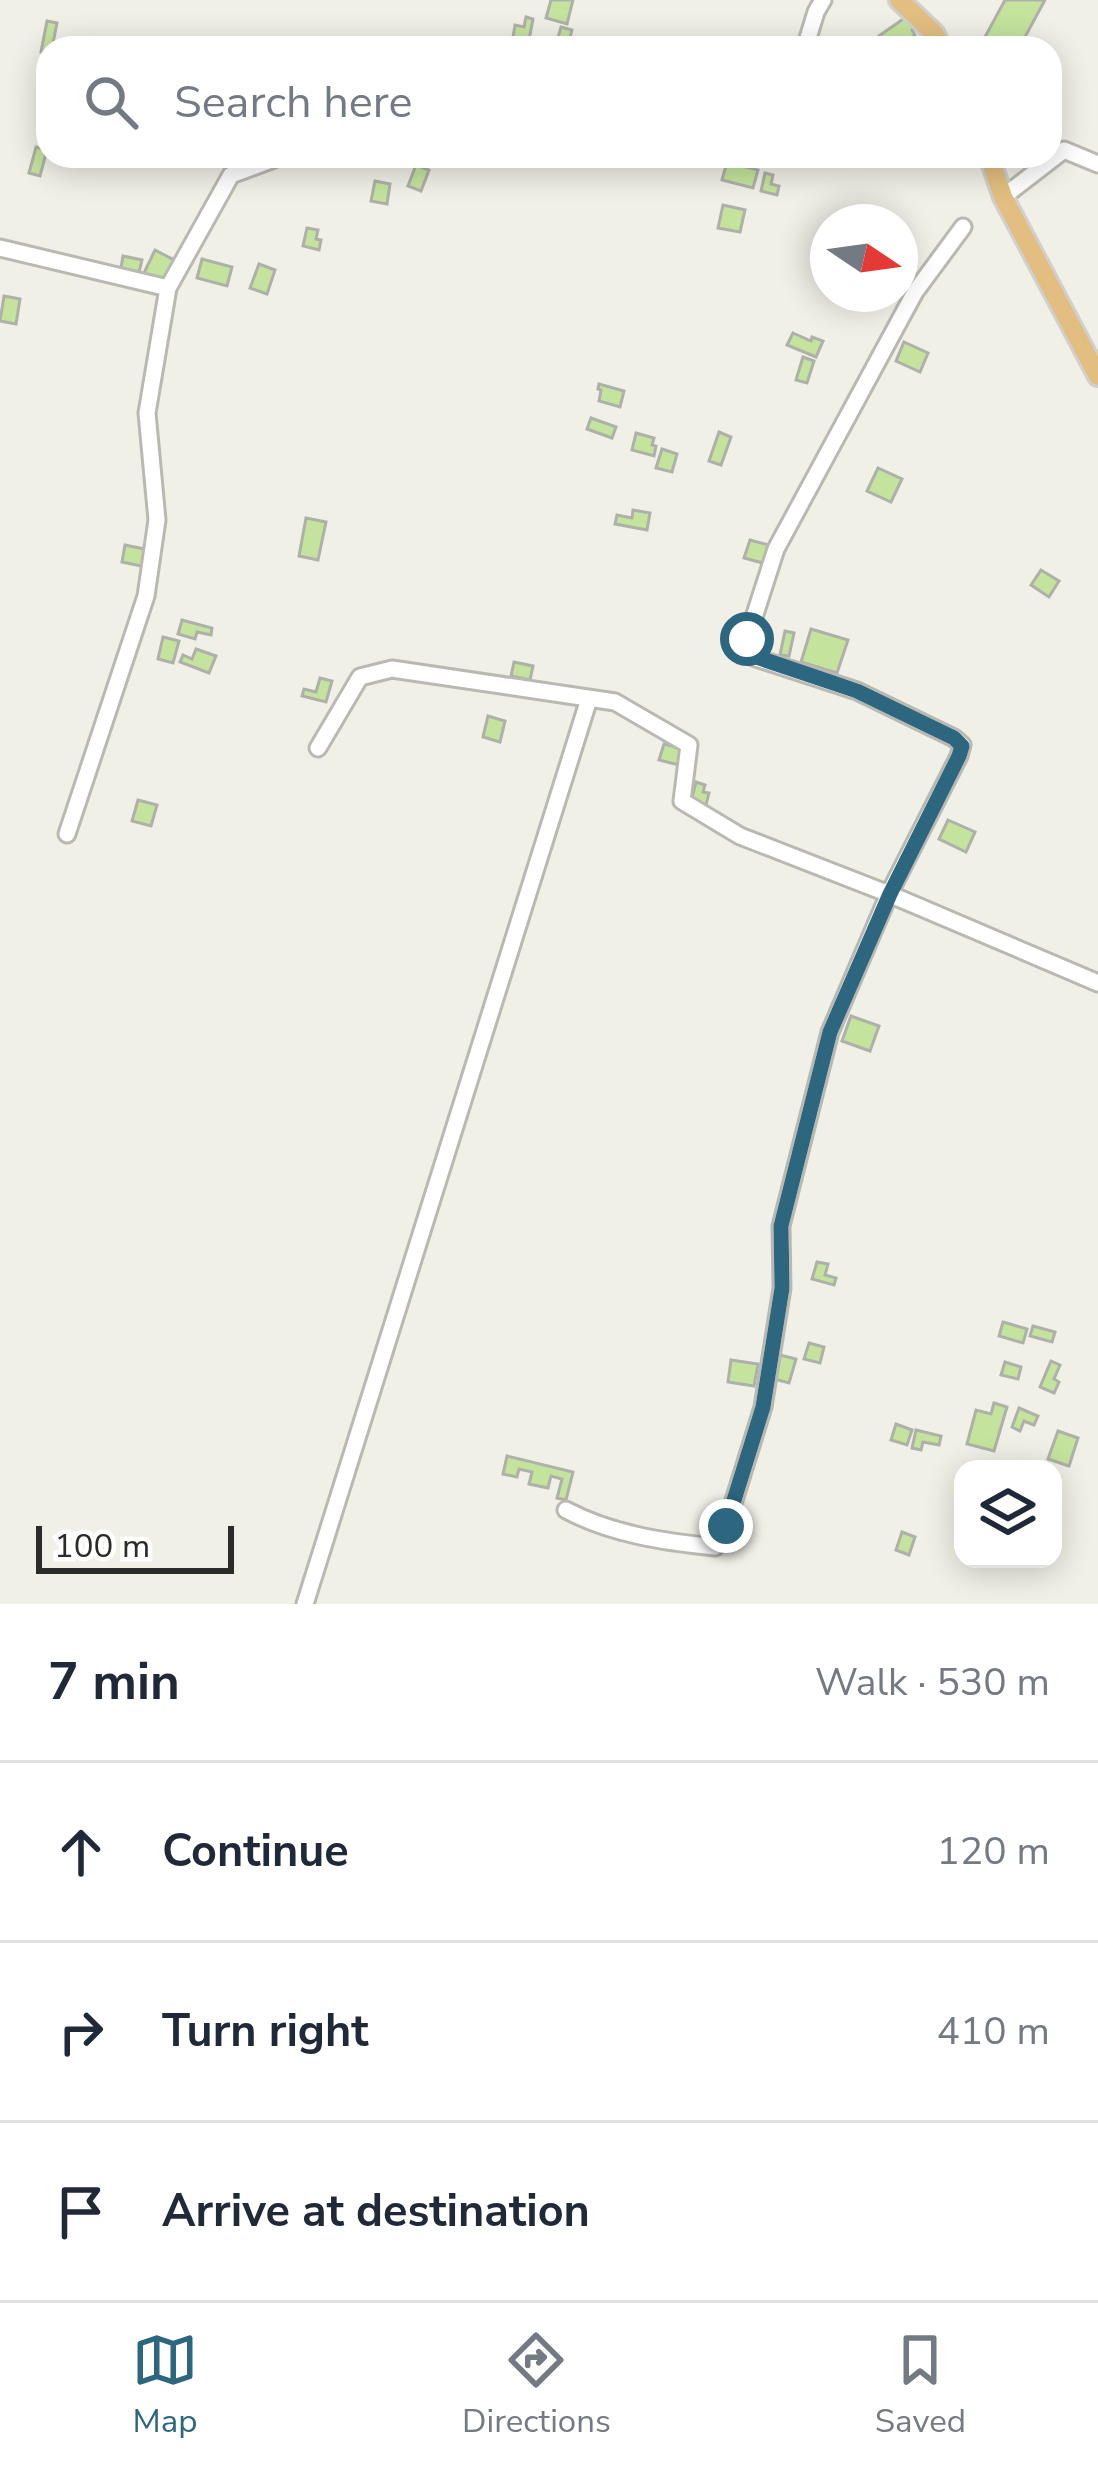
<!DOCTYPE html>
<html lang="en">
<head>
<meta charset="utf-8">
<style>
	:root { --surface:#fff; --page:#f6f6f7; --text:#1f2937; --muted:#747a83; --line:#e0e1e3; --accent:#2d667f }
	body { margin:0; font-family:"Nunito Sans",sans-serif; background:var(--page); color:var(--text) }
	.controls { position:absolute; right:36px; bottom:36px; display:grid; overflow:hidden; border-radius:24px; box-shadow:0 6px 30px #0003 }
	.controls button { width:108px; height:108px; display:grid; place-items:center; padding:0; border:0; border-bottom:3px solid var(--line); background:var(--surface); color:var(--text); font:60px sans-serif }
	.compass { position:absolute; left:810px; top:204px; width:108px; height:108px; border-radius:50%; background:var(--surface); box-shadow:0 6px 30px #0003; rotate:103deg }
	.scale { position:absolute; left:36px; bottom:30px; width:198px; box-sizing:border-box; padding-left:12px; border:6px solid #2b2b28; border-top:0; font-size:33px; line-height:42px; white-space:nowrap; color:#2b2b28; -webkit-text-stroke:9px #fff; paint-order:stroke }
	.stop { position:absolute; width:36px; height:36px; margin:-27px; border:9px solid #2d667f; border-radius:50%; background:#fff }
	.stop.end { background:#2d667f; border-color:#fff; box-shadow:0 3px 12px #0008 }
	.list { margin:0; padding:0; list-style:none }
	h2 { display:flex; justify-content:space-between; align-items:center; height:156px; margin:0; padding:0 48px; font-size:51px }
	h2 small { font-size:39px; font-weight:400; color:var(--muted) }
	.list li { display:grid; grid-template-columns:78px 1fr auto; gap:36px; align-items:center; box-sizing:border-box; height:180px; padding:0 48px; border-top:3px solid var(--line) }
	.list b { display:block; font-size:45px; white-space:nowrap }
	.list em { font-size:39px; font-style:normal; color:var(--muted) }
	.icon { flex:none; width:66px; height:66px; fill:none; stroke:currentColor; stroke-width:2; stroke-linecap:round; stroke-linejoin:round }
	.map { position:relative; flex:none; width:1098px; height:1604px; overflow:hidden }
	.search { position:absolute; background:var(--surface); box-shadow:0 6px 30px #0003; left:36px; right:36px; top:36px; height:132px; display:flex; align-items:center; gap:30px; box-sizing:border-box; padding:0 42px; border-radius:36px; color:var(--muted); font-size:45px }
	.sheet { height:696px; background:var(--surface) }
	nav { display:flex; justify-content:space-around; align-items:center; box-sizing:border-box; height:168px; border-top:3px solid var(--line); background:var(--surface); font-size:33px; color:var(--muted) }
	nav a { display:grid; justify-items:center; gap:6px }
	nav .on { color:var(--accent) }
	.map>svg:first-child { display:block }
	.building { fill:#c4e49d; stroke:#adb1a9; stroke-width:3 }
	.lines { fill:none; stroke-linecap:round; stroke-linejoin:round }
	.minor-casing { stroke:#bab9b1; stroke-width:21 }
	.major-casing { stroke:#d0d0d0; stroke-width:24 }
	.minor { stroke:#fff; stroke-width:15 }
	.major { stroke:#e2bf80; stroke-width:18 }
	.route { stroke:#2d667f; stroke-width:15 }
</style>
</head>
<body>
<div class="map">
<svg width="1098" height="1604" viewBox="0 0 1098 1604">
	<rect width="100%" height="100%" fill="#f1f0e7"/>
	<g class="building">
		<path d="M551,0H573L567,24L546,18Z"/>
		<path d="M1005,0H1045L1019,48H979Z"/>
		<path d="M909,15L916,26L912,30L915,35L898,48H887L879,36Z"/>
		<path d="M526,17L533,19L529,40L513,37L515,25L524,27Z"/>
		<path d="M47,21L57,23L52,48H48V53L41,52Z"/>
		<path d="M561,27L572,30L567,48H555Z"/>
		<path d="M36,147L47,150L40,176L29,173Z"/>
		<path d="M727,162L758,170L753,188L722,180Z"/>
		<path d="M416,165L429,170L421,191L408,186Z"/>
		<path d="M765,173L773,175L771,184L779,186L777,195L761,191Z"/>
		<path d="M375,181L390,184L387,204L371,201Z"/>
		<path d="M723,205L745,210L740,232L718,228Z"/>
		<path d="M307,228L318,230L316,239L321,240L319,250L303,246Z"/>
		<path d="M155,250L176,261L164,285L143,275Z"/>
		<path d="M123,256L142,260L139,272L121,268Z"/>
		<path d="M202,259L232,267L227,286L197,278Z"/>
		<path d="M259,264L275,270L267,294L250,288Z"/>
		<path d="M4,296L20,299L16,324L0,321Z"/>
		<path d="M793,333L811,341L812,337L823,341L816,357L787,345Z"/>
		<path d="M904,342L928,353L920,372L896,361Z"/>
		<path d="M803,357L814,361L807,383L796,380Z"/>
		<path d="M599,384L624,391L620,407L599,401L601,390L598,389Z"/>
		<path d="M591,418L616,427L612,438L587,429Z"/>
		<path d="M719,432L731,437L721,465L709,461Z"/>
		<path d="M636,433L654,438L652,445L656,446L654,456L632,450Z"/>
		<path d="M662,449L677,454L672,472L656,468Z"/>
		<path d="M878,468L902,479L891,502L867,491Z"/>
		<path d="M633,510L650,513L647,530L615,524L617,515L632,518Z"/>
		<path d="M306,518L326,522L318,560L299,556Z"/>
		<path d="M750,540L776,547L770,565L744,558Z"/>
		<path d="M125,545L149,550L146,567L122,562Z"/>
		<path d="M1041,570L1059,581L1049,597L1031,585Z"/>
		<path d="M182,620L212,628L211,635L197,632L195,639L178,634Z"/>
		<path d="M811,629L848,640L837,673L801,662Z"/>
		<path d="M785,631L794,633L789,656L780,655Z"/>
		<path d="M163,637L179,641L173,663L158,659Z"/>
		<path d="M196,649L216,656L209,673L180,662L183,655L192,659Z"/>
		<path d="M514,662L533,666L530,680L511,676Z"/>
		<path d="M320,678L332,681L326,702L302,696L304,689L316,692Z"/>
		<path d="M488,716L505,721L500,742L483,737Z"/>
		<path d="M664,744L687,750L683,766L659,760Z"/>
		<path d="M696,782L705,785L703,792L709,793L706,805L691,801Z"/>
		<path d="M138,800L157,805L151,826L132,821Z"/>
		<path d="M948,820L975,832L966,852L939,839Z"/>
		<path d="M851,1016L879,1026L870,1051L842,1041Z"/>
		<path d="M817,1262L828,1264L825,1275L836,1278L834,1285L812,1279Z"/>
		<path d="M1003,1322L1027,1329L1023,1343L999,1336Z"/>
		<path d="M1033,1326L1055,1332L1052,1342L1030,1336Z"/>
		<path d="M809,1343L824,1347L820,1363L804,1359Z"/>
		<path d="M780,1355L796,1359L789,1383L774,1379Z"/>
		<path d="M731,1360L758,1364L754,1386L728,1382Z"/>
		<path d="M1051,1361L1060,1365L1054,1379L1059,1382L1054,1393L1040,1387Z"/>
		<path d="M1005,1362L1021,1367L1018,1379L1001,1375Z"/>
		<path d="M994,1403L1007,1407L994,1451L967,1444L976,1410L991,1414Z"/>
		<path d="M1019,1408L1038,1416L1034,1425L1024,1421L1020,1431L1012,1427Z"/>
		<path d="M896,1424L912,1430L907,1445L891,1440Z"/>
		<path d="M916,1430L941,1436L939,1445L923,1442L921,1450L912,1448Z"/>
		<path d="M1058,1431L1078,1438L1069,1466L1048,1459Z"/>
		<path d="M507,1456L573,1472L566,1500L557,1498L562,1479L551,1476L548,1488L529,1484L532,1472L519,1469L517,1477L503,1474Z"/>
		<path d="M902,1532L915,1537L909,1555L896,1550Z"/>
	</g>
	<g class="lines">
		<g class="minor-casing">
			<g id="minor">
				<path d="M805,48L816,12L823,0"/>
				<path d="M1003,197L1064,150L1098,164"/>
				<path d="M0,248L168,288L147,413L157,520L146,596L67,834"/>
				<path d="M168,288L231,175L282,156"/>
				<path d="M318,748L360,677L392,669L615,702L689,745L682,801L740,836L889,894L1098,983"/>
				<path d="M566,1510C611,1534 664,1542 715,1547L726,1526L763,1407L782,1288L781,1226L830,1032L889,894L959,756L962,745L954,738L857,691L753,657L747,639L776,549L915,292L963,227"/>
				<path d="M305,1604L589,699"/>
			</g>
		</g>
		<g class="major-casing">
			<g id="major">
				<path d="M899,0L934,33L942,48"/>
				<path d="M989,156L1003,197L1098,376"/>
			</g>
		</g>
		<use href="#minor" class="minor"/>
		<use href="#major" class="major"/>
	</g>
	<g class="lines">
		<path class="route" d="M726,1526L763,1407L782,1288L781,1226L830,1032L890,894L959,756L962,746L954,738L857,691L753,656L747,639"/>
	</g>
</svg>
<div class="controls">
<button><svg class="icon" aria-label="layers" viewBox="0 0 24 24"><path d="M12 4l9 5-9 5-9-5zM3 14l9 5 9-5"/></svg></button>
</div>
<svg class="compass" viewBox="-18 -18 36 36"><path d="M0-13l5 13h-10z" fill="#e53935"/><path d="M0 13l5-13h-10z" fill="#747a83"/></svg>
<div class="scale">100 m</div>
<div class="stop" style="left:747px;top:639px"></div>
<div class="stop end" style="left:726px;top:1526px"></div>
<div class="search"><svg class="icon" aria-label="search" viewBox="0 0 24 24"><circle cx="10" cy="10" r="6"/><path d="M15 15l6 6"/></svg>Search here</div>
</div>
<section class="sheet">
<h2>7 min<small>Walk · 530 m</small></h2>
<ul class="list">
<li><svg class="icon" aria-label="ahead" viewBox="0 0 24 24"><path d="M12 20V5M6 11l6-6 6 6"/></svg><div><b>Continue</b></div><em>120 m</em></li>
<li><svg class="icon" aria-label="right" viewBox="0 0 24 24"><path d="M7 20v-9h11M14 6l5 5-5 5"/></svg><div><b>Turn right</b></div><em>410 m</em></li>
<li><svg class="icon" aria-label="arrive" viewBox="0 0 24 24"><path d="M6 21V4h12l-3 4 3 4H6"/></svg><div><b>Arrive at destination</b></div></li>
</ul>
</section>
<nav>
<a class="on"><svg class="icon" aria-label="map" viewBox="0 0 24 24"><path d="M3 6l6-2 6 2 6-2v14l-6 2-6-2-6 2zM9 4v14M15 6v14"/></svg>Map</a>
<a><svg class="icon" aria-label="directions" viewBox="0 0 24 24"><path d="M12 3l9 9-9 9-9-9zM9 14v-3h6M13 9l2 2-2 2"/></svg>Directions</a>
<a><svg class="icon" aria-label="saved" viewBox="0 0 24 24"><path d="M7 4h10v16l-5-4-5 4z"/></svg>Saved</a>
</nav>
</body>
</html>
